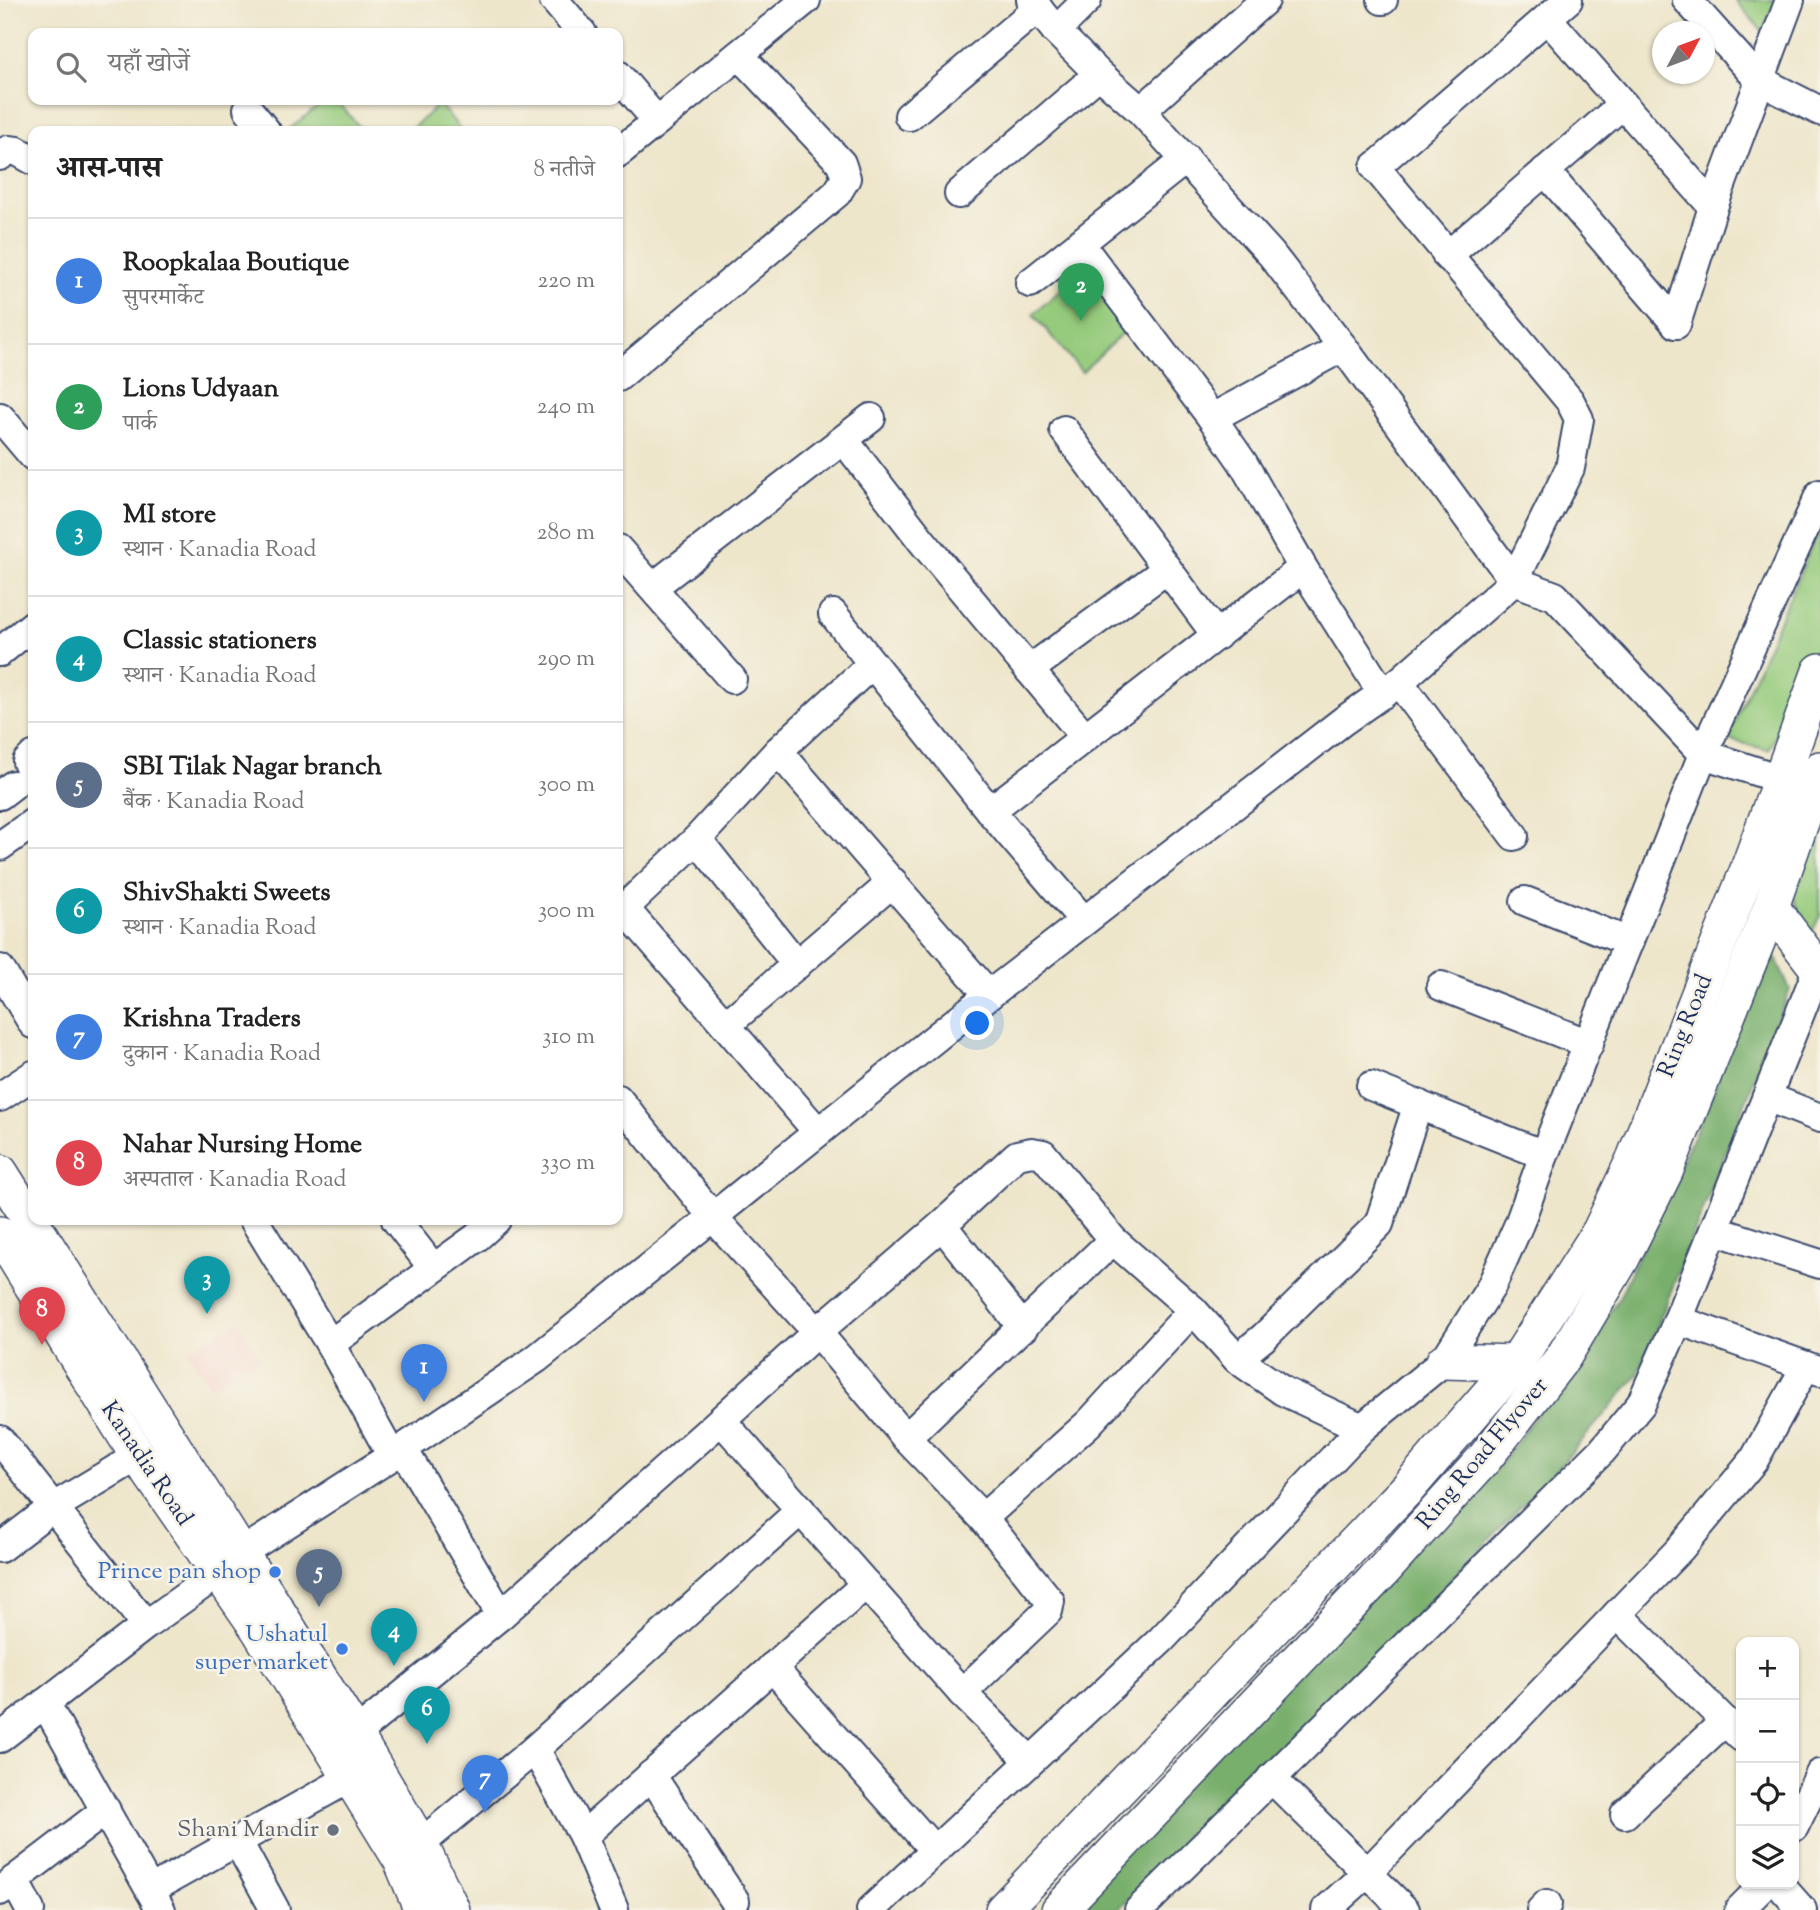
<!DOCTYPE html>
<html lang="hi">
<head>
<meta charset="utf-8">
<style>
	:root { --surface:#fff; --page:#f2f2f2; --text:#222; --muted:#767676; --line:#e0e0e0; --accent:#111827 }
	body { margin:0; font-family:"Sorts Mill Goudy","Noto Serif Devanagari",serif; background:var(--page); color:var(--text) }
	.controls { position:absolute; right:21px; bottom:21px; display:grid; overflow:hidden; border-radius:14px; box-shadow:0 2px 5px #0004 }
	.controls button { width:63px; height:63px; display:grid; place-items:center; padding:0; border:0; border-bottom:2px solid var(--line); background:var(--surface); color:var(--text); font:35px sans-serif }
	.compass { position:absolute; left:1652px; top:21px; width:63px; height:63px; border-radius:50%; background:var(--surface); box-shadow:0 2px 5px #0004; rotate:49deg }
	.you { position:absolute; left:978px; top:1024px; width:24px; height:24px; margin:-18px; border:5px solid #fff; border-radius:50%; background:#1a73e8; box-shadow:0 0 0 10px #1a73e833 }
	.badge { display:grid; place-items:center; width:46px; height:46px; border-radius:50%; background:var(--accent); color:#fff; font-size:23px; font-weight:700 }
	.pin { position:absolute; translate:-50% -58px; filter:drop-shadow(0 2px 4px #0008) }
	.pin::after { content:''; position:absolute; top:37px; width:24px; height:21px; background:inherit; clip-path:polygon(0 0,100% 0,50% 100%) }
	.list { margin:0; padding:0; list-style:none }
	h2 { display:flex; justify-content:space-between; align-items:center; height:91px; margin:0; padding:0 28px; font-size:30px }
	h2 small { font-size:23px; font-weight:400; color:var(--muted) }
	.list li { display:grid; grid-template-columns:46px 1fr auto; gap:21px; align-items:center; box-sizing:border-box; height:126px; padding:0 28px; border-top:2px solid var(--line) }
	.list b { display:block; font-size:26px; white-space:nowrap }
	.list p { margin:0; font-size:23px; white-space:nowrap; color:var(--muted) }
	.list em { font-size:23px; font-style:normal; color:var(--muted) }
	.icon { flex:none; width:38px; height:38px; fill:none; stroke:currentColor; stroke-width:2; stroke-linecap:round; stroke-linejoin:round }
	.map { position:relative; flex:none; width:1820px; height:1910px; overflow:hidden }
	.search { position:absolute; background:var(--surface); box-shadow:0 2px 5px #0004; left:28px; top:28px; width:595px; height:77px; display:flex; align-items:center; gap:18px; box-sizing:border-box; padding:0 24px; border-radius:14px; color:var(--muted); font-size:26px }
	.panel { position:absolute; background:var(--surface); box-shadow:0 2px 5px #0004; left:28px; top:126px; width:595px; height:1099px; border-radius:14px }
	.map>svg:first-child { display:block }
	.built { fill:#f7d1c9 }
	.green { fill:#96cb7d; stroke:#587d6e; stroke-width:2 }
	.forest { fill:#78af6c; stroke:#4a6f65; stroke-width:2 }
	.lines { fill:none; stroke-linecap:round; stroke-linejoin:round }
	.minor-casing { stroke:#3b4a6e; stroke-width:32 }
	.major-casing { stroke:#3b4a6e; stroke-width:38 }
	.minor { stroke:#fff; stroke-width:28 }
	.major { stroke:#fff; stroke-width:35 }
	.shop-dot { fill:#3f7fe0; stroke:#f7f3e8; stroke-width:2.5 }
	.worship-dot { fill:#6b7280; stroke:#f7f3e8; stroke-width:2.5 }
	.labels { text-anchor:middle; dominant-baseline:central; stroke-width:5; stroke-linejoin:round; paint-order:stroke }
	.street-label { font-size:24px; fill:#1b2f5e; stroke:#f7f3e8 }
	.shop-label { font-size:24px; fill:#366cbe; stroke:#f7f3e8; text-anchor:end }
	.worship-label { font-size:24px; fill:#5b616d; stroke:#f7f3e8; text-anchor:end }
</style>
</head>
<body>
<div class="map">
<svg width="1820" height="1910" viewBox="0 0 1820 1910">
	<rect width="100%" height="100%" fill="#f7f3e8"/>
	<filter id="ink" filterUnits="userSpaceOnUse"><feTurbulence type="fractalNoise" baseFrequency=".0143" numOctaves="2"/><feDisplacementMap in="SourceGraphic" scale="14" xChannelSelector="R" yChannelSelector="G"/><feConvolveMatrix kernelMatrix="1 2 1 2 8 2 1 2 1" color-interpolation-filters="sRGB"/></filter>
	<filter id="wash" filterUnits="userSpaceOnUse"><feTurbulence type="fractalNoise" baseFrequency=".00686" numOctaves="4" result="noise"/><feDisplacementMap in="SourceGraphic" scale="28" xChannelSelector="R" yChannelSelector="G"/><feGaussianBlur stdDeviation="1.57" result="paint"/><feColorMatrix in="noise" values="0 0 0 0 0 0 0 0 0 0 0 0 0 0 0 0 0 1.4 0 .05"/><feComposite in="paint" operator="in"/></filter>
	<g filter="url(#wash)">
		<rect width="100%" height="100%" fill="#eee6cb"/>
		<path class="built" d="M239,1321L260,1358L210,1387L188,1350Z"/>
		<g class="green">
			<path d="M1735,0H1776L1763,32Z"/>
			<path d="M326,100H336L363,131H287Z"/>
			<path d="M439,104L462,131H409Z"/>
			<path d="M1085,269L1128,328L1082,372L1033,314Z"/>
			<path d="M1820,528V640L1769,750L1727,739Z"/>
			<path d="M1820,811V915L1809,939L1788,882Z"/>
		</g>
		<path class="forest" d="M1767,939L1790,989L1638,1375L1560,1466L1323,1713L1117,1910H1053L1506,1457L1619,1298L1711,1097Z"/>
	</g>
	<g filter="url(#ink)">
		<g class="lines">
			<g class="minor-casing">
				<g id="minor">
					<path d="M554,0L582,33"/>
					<path d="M1031,0L1056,31L1099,74L1141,111L1271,254L1343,347L1514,581L1555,596L1703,754L1780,779"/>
					<path d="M1382,0H1383"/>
					<path d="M1687,0L1759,80L1820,111"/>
					<path d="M1547,18L1713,207"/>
					<path d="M1056,31L1087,0"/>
					<path d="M618,75L657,121"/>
					<path d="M248,109L266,131"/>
					<path d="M1141,111L1265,0"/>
					<path d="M909,116L1038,8"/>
					<path d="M618,153L806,0"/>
					<path d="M0,156L8,150L17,151L33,160"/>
					<path d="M1545,171L1676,324"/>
					<path d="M959,194L1099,74"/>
					<path d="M1080,244L1212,418L1243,463L1303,568L1383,694"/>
					<path d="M1447,256L1623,104"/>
					<path d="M1030,283L1186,159"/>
					<path d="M1676,324L1713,207L1790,0"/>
					<path d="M618,377L837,193L846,178L841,163L739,55"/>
					<path d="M0,417L33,456"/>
					<path d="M1212,418L1343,347"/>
					<path d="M1064,430L1217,636"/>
					<path d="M844,440L922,541L1085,737"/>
					<path d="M618,549L732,679"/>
					<path d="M653,587L871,418"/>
					<path d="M833,614L990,811L1084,921"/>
					<path d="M0,652L33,625"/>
					<path d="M1029,670L1167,569"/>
					<path d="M1399,682L1514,836"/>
					<path d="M778,751L989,995"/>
					<path d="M33,756L27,762L33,772"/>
					<path d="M0,795L13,785"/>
					<path d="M990,811L1303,568"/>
					<path d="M697,839L797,965"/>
					<path d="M0,846L33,823"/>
					<path d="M1525,901L1629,942"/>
					<path d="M624,908L818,1132"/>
					<path d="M618,914L697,839L778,751L872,664"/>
					<path d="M0,969L33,1024"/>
					<path d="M1441,986L1589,1044"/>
					<path d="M726,1025L893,882"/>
					<path d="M1371,1086L1544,1155"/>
					<path d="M0,1097L33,1075"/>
					<path d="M1767,1097L1820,1118"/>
					<path d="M618,1099L713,1217L817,1332L906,1438L983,1518L1050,1601L1048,1611L962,1693"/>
					<path d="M254,1220L330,1344L392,1456"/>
					<path d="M396,1220L433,1268"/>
					<path d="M942,1225L1023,1328"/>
					<path d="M1714,1230L1820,1264"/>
					<path d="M1113,1240L1193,1310"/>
					<path d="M1678,1320L1820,1371"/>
					<path d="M330,1344L477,1237L496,1220"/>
					<path d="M1237,1359L1264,1337L1379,1224L1418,1104"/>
					<path d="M721,1420L962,1693L1030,1761"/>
					<path d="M0,1440L146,1625"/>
					<path d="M403,1449L501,1615"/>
					<path d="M983,1518L1089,1423L1193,1310L1237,1359L1283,1391L1362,1428"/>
					<path d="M0,1548L52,1508L138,1456"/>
					<path d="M1617,1614L1741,1737"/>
					<path d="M772,1667L934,1850"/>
					<path d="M45,1703L161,1910"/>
					<path d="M355,1734L501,1615L721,1420L817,1332L942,1225L1017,1155L1032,1152L1043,1154L1113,1240L906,1438"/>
					<path d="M0,1738L146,1625L220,1572L241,1553L392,1456L536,1359L989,995L1343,721L1399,682L1514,581L1570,468L1579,419L1570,401L1375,167L1568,0"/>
					<path d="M535,1749L583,1836L614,1910"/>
					<path d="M651,1775L735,1901"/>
					<path d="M1271,1778L1405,1910"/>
					<path d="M1625,1814L1725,1721"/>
					<path d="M1794,1827L1820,1774"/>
					<path d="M583,1836L866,1584"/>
					<path d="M238,1842L275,1910"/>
					<path d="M420,1844L535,1749L801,1510"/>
					<path d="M14,1880L30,1910"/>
					<path d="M1779,1884L1802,1910"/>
					<path d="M150,1890L350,1778"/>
					<path d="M0,1891L106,1810"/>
					<path d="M871,1910L1161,1640L1362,1428L1444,1361L1491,1287L1519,1224L1544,1155L1703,754L1820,494"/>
					<path d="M1139,1910L1602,1451L1641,1404L1678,1320L1820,963"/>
					<path d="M1326,1910L1367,1873L1680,1549L1754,1460L1806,1366"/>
					<path d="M1541,1910L1547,1904"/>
					<path d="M1739,1910L1765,1884"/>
				</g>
			</g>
			<g class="major-casing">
				<g id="major">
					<path d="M1771,907L1818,969"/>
					<path d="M0,1172L355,1734L420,1844L452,1910"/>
					<path d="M0,1234L138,1456L259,1630L401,1860L422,1910"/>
					<path d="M1444,1361L1516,1363"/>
					<path d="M1003,1910L1408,1488L1516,1363L1600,1231L1634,1159L1747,872L1820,671"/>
					<path d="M1059,1910L1382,1572L1484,1459L1564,1356L1622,1258L1665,1172L1771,907L1820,769"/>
				</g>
			</g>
			<use href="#minor" class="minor"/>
			<use href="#major" class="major"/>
		</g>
	</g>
	<g class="shop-dot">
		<circle cx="275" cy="1572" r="7"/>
		<circle cx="342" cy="1649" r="7"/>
	</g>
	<circle class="worship-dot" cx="333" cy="1830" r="7"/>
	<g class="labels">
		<g class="street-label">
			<text transform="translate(1686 1026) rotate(-68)">Ring Road</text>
			<text transform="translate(1483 1454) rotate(-50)">Ring Road Flyover</text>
			<text transform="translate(146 1464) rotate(56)">Kanadia Road</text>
		</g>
		<g class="shop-label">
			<text x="261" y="1572">Prince pan shop</text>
			<text x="328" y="1635">Ushatul<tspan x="328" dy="28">super market</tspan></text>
		</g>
		<g class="worship-label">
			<text x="319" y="1830">Shani Mandir</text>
		</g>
	</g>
</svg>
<div class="controls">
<button>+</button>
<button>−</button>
<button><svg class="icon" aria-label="locate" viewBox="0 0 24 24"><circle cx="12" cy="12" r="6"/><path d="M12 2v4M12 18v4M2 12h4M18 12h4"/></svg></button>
<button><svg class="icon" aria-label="layers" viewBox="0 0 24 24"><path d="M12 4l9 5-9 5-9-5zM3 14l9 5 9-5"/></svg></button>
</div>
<svg class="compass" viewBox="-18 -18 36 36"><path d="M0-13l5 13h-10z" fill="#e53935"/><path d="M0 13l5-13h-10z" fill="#767676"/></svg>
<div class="you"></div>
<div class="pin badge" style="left:424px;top:1402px;background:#3f7fe0">1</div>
<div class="pin badge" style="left:1081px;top:321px;background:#2e9e5b">2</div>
<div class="pin badge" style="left:207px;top:1314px;background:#0f9aa8">3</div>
<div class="pin badge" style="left:394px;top:1666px;background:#0f9aa8">4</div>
<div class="pin badge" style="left:319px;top:1607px;background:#5c6f8a">5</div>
<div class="pin badge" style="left:427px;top:1744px;background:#0f9aa8">6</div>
<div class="pin badge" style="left:485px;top:1813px;background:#3f7fe0">7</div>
<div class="pin badge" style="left:42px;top:1345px;background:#e0444e">8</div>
<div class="search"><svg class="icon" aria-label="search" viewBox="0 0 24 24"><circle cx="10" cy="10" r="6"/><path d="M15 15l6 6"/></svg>यहाँ खोजें</div>
<section class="panel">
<h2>आस-पास<small>8 नतीजे</small></h2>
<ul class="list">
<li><span class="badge" style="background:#3f7fe0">1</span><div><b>Roopkalaa Boutique</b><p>सुपरमार्केट</p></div><em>220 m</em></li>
<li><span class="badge" style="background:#2e9e5b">2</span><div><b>Lions Udyaan</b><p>पार्क</p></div><em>240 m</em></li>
<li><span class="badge" style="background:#0f9aa8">3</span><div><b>MI store</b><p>स्थान · Kanadia Road</p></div><em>280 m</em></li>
<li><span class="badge" style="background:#0f9aa8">4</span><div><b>Classic stationers</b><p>स्थान · Kanadia Road</p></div><em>290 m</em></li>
<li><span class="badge" style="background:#5c6f8a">5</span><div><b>SBI Tilak Nagar branch</b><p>बैंक · Kanadia Road</p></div><em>300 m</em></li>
<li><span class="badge" style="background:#0f9aa8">6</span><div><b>ShivShakti Sweets</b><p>स्थान · Kanadia Road</p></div><em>300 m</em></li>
<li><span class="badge" style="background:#3f7fe0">7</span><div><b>Krishna Traders</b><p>दुकान · Kanadia Road</p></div><em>310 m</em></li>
<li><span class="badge" style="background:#e0444e">8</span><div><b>Nahar Nursing Home</b><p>अस्पताल · Kanadia Road</p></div><em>330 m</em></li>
</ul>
</section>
</div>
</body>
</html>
